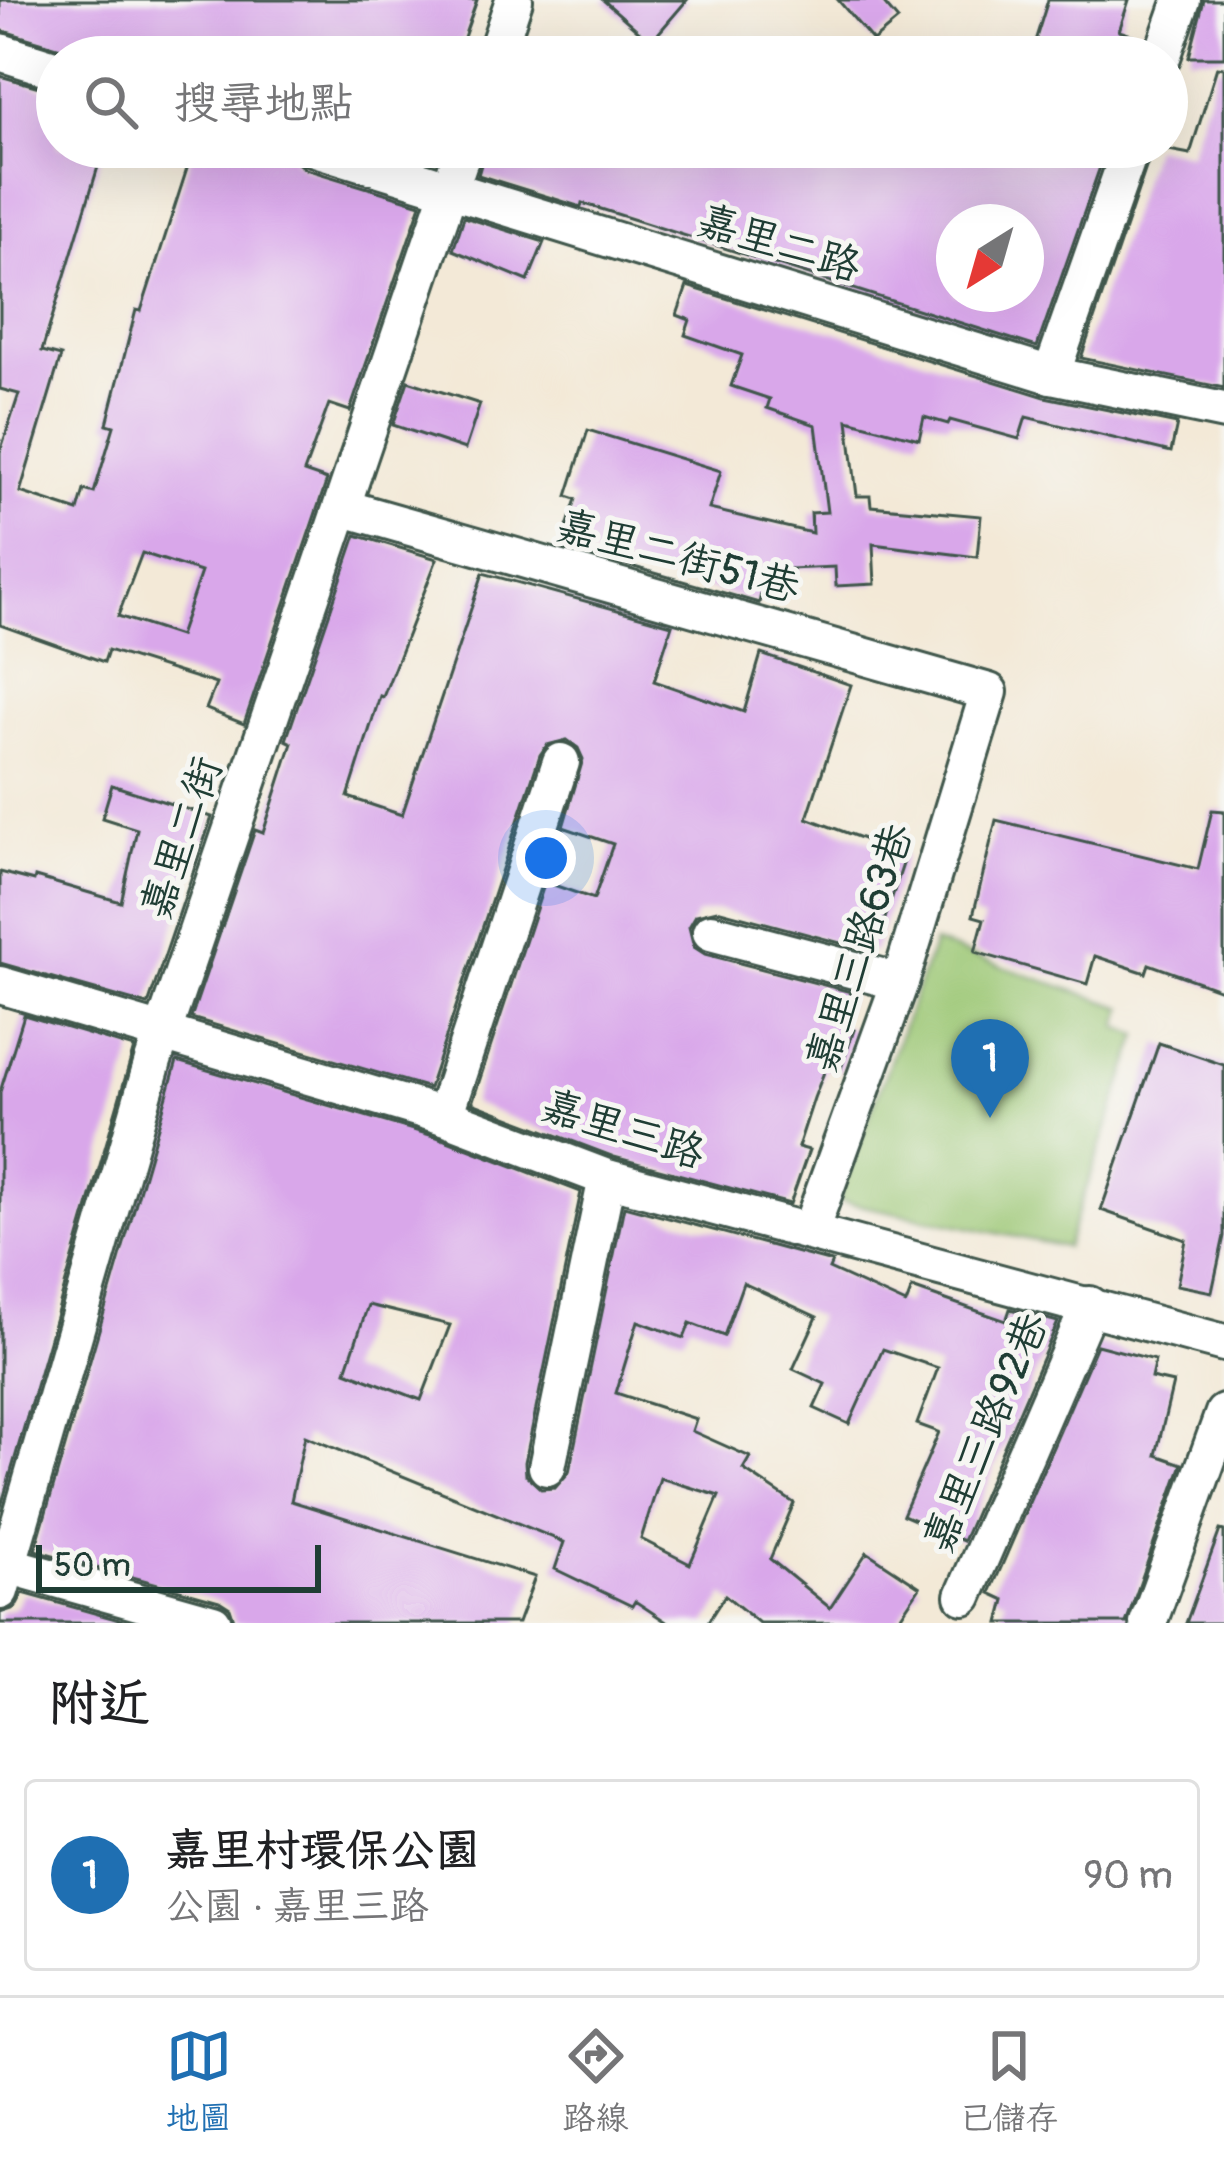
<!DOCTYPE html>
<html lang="zh-TW">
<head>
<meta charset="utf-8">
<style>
	:root { --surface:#fff; --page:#f6f6f6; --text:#202124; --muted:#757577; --line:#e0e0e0; --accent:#1f6fb2 }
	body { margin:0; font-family:Pangolin,"LXGW WenKai TC",sans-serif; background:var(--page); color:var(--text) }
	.compass { position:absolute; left:936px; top:204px; width:108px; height:108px; border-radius:50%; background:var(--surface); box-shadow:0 12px 48px #0002; rotate:217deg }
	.scale { position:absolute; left:36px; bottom:30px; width:285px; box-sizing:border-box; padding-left:12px; border:6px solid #1f3d34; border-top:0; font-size:33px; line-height:42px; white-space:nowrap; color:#1f3d34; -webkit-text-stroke:9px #f6f6f2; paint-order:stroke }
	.you { position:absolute; left:546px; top:858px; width:42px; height:42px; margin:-30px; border:9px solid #fff; border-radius:50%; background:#1a73e8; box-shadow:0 0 0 18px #1a73e833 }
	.badge { display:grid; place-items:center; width:78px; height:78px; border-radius:50%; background:var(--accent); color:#fff; font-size:39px; font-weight:700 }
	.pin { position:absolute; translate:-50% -99px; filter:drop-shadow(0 3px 6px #0008) }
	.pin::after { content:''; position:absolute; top:63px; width:42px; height:36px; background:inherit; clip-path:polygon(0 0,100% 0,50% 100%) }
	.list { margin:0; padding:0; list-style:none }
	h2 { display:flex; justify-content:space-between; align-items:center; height:156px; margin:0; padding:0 48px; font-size:51px }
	h2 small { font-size:39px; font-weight:400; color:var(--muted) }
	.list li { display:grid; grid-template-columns:78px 1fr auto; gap:36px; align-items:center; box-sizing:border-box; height:192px; margin:0 24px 24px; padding:0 24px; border:3px solid var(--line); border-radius:12px }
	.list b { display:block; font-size:45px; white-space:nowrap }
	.list p { margin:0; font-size:39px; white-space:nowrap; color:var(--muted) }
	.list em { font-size:39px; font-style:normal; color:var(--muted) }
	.icon { flex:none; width:66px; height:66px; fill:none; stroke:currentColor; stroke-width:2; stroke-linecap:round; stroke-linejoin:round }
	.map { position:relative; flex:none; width:1224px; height:1623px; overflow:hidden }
	.search { position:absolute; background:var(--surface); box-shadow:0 12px 48px #0002; left:36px; right:36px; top:36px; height:132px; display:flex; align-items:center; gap:30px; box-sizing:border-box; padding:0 42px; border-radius:66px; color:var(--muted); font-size:45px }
	.sheet { height:372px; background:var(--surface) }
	nav { display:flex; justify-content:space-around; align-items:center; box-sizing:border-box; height:168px; border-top:3px solid var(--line); background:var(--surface); font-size:33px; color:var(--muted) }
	nav a { display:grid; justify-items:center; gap:6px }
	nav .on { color:var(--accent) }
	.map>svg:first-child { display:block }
	.green { fill:#9cc774; stroke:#5e8254; stroke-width:3 }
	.building { fill:#d9a7ea; fill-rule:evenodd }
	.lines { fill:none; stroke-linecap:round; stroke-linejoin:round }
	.minor-casing { stroke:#3f574c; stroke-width:42 }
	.minor { stroke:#fff; stroke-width:36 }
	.labels { text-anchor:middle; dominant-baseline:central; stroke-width:10; stroke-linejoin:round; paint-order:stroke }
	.street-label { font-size:42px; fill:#1f3d34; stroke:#f6f6f2 }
</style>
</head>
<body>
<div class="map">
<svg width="1224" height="1623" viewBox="0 0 1224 1623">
	<rect width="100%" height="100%" fill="#f6f6f2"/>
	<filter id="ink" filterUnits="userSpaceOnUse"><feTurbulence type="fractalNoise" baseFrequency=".00833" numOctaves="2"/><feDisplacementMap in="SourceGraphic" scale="24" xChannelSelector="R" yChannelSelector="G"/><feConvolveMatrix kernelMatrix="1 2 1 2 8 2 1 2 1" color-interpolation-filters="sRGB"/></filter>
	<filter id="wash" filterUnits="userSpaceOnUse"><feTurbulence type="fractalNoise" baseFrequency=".004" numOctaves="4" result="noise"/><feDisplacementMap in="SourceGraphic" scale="48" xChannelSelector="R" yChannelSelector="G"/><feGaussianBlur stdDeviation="2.7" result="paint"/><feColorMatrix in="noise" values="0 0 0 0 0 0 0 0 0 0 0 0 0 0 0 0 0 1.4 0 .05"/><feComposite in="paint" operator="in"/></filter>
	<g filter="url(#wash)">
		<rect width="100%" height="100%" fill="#f3e9d7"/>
		<path class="green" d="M934,943L1124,1008L1118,1027L1139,1035L1066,1247L838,1201Z"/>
		<g id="blocks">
			<g class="building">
				<path d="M0,0H477L457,57L419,50L416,57H391L352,43L347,57H77L64,49L0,30Z"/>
				<path d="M603,0H687L651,42Z"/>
				<path d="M838,0H881L898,20L873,41Z"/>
				<path d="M1048,0H1129L1119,31L1145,39L1140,57H1030Z"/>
				<path d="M1204,0H1224V57H1189Z"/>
				<path d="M1217,67L1224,68V388L1081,358L1153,147L1190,154Z"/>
				<path d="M0,76L57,92V147H104L42,351L61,356L20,492L78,511L84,490L94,493L114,426L107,424L136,310L141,311L194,147H290L295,161L305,169L421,204L350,411L329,404L304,472L327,480L244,724L206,709L216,684L108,650L104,662L0,625V452L19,394L0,389ZM142,553L201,572L179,636L118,616Z"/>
				<path d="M486,147H1107L1037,347L582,203L581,207L478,175ZM954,222H1026V294H954Z"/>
				<path d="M464,217L544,242L528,281L453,250Z"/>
				<path d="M687,286L1045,397L1177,424L1171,452L1026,417L1019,439L950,420L948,424L924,417L919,439L848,420L857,496H870L871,506L981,516L977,557L873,544L875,584L836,586L835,567L766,570L759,603L561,546L576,499L567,496L588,430L721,471L709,509L812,533L811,513L827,512L816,425L767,408L770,399L731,386L742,355L685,335L690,320L677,315Z"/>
				<path d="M408,381L480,404L465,449L393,425Z"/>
				<path d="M356,535L437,559L383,697L380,696L348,797L402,815L483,573L672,625L654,681L744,712L761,654L851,685L807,818L906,855L874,952L717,910L696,915L689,927L694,947L705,954L851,992L839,1025L854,1030L840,1071L826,1067L814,1098L798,1147L809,1150L790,1204L614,1157L472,1103L545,882L594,899L613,844L563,827L583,759L578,748L567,740L547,745L540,755L429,1088L191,1018L255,830L263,833L292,743L286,740Z"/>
				<path d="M112,785L212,817L148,1005L0,963V872L34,881L35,877L121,902L137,829L102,818Z"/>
				<path d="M1212,810L1224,811V991L1149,964L1146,973L1095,956L1087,984L975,952L984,919L973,916L996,820L1198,869Z"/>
				<path d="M24,1015L134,1048L0,1510V1092Z"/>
				<path d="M1159,1043L1224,1065V1236L1212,1292L1177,1285L1186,1240L1101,1210Z"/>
				<path d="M177,1061L437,1137L581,1192L525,1462L526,1475L541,1489L555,1488L569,1472L624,1206L832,1262L829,1269L906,1304L912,1288L1006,1321L1010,1309L1058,1322L963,1541L903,1515L939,1432L917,1424L938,1368L883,1349L849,1424L814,1408L825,1384L793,1369L817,1317L743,1283L724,1336L690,1323L684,1338L638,1321L616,1393L696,1419L692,1431L750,1457L743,1469L794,1503L770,1559L830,1608L867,1552L920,1587L896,1623H759L725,1595L707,1623H668L635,1601L632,1606L555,1569L564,1542L305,1436L291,1501L535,1577L518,1623H235L230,1608L219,1601L35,1550ZM368,1305L450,1325L421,1400L346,1371ZM660,1478L719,1496L690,1564L641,1539Z"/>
				<path d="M1097,1345L1155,1360L1151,1378L1173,1383L1156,1455L1182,1464L1126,1623H999L1005,1600L990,1593Z"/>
				<path d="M1220,1530L1224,1531V1623H1186Z"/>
				<path d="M23,1593L130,1623H0V1613L15,1608Z"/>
			</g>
		</g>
	</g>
	<g filter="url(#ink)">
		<use href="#blocks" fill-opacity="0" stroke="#3f574c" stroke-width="3"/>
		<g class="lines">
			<g class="minor-casing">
				<g id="minor">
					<path d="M0,52L57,70"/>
					<path d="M495,57L514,0"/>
					<path d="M1162,57L1182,0"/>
					<path d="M312,147L1051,375L1224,411"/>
					<path d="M1051,375L1131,147"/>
					<path d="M344,508L989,692L900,982L810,1231"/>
					<path d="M711,932L900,982"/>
					<path d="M0,985L444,1116L607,1178L1224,1343"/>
					<path d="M444,1116L561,762"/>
					<path d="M547,1467L607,1178"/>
					<path d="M0,1563L213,1623"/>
					<path d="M0,1591L153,1061L464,147"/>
					<path d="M964,1596L1090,1305"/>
					<path d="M1148,1623L1224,1413"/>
				</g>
			</g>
			<use href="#minor" class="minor"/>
		</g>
	</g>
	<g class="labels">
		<g class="street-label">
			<text transform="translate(779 244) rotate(17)">嘉里二路</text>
			<text transform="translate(678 557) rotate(15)">嘉里二街51巷</text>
			<text transform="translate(182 838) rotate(-71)">嘉里二街</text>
			<text transform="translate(860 948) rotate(-72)">嘉里三路63巷</text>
			<text transform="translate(623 1130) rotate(18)">嘉里三路</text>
			<text transform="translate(986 1433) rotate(-67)">嘉里三路92巷</text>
		</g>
	</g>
</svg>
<svg class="compass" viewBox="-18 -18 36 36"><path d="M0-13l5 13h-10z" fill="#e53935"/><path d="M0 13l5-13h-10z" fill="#757577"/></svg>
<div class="scale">50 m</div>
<div class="you"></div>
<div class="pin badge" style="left:990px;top:1118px">1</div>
<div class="search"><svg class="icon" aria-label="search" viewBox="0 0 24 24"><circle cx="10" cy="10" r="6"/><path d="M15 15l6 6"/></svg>搜尋地點</div>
</div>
<section class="sheet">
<h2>附近<small></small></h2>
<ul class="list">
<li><span class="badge">1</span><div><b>嘉里村環保公園</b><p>公園 · 嘉里三路</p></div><em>90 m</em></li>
</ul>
</section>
<nav>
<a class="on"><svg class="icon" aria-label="map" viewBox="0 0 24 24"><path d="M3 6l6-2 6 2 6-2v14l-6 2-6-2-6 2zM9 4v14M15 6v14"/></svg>地圖</a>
<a><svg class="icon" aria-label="directions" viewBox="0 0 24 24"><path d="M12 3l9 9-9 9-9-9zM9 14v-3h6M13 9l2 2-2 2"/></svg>路線</a>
<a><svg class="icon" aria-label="saved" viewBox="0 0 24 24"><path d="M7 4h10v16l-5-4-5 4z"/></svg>已儲存</a>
</nav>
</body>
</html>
